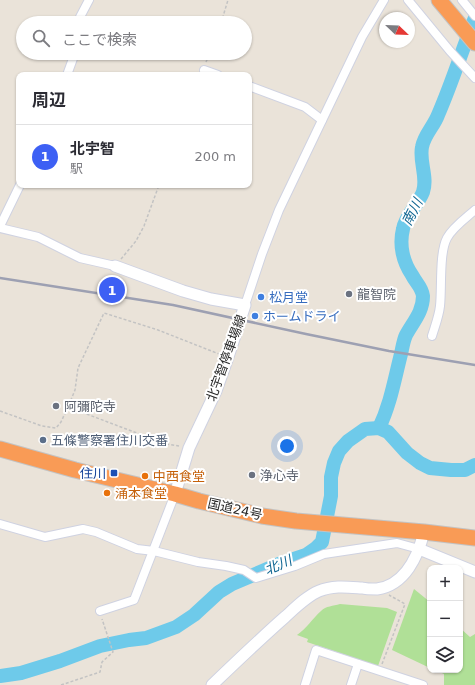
<!DOCTYPE html>
<html lang="ja">
<head>
<meta charset="utf-8">
<style>
	:root { --surface:#fff; --page:#f7f7f7; --text:#2b2b33; --muted:#7c7c81; --line:#e1e1e2; --accent:#3d60f4 }
	body { margin:0; font-family:"DejaVu Sans","Noto Sans JP",sans-serif; background:var(--page); color:var(--text) }
	.controls { position:absolute; right:12px; bottom:12px; display:grid; overflow:hidden; border-radius:8px; box-shadow:0 1px 3px #0004 }
	.controls button { width:36px; height:36px; display:grid; place-items:center; padding:0; border:0; border-bottom:1px solid var(--line); background:var(--surface); color:var(--text); font:20px sans-serif }
	.compass { position:absolute; left:379px; top:12px; width:36px; height:36px; border-radius:50%; background:var(--surface); box-shadow:0 1px 3px #0004; rotate:113deg }
	.you { position:absolute; left:287px; top:446px; width:14px; height:14px; margin:-10px; border:3px solid #fff; border-radius:50%; background:#1a73e8; box-shadow:0 0 0 6px #1a73e833 }
	.badge { display:grid; place-items:center; width:26px; height:26px; border-radius:50%; background:var(--accent); color:#fff; font-size:13px; font-weight:700 }
	.pin { position:absolute; translate:-50% -50%; border:2px solid #fff; box-shadow:0 1px 4px #0006 }
	.list { margin:0; padding:0; list-style:none }
	h2 { display:flex; justify-content:space-between; align-items:center; height:52px; margin:0; padding:0 16px; font-size:17px }
	h2 small { font-size:13px; font-weight:400; color:var(--muted) }
	.list li { display:grid; grid-template-columns:26px 1fr auto; gap:12px; align-items:center; box-sizing:border-box; height:64px; padding:0 16px; border-top:1px solid var(--line) }
	.list b { display:block; font-size:15px; white-space:nowrap }
	.list p { margin:0; font-size:13px; white-space:nowrap; color:var(--muted) }
	.list em { font-size:13px; font-style:normal; color:var(--muted) }
	.icon { flex:none; width:22px; height:22px; fill:none; stroke:currentColor; stroke-width:2; stroke-linecap:round; stroke-linejoin:round }
	.map { position:relative; flex:none; width:475px; height:685px; overflow:hidden }
	.search { position:absolute; background:var(--surface); box-shadow:0 1px 3px #0004; left:16px; top:16px; width:236px; height:44px; display:flex; align-items:center; gap:10px; box-sizing:border-box; padding:0 14px; border-radius:22px; color:var(--muted); font-size:15px }
	.panel { position:absolute; background:var(--surface); box-shadow:0 1px 3px #0004; left:16px; top:72px; width:236px; height:116px; border-radius:8px }
	.map>svg:first-child { display:block }
	.green { fill:#b0e097 }
	.lines { fill:none; stroke-linecap:round; stroke-linejoin:round }
	.river { stroke:#6ecaea; stroke-width:14 }
	.street-casing { stroke:#cfd2e1; stroke-width:10 }
	.secondary-casing { stroke:#cfd2e1; stroke-width:13 }
	.highway-casing { stroke:#c3c3c3; stroke-width:17 }
	.path { stroke:#c3c3c3; stroke-width:1.5; stroke-dasharray:3 2; stroke-linecap:butt }
	.street { stroke:#fff; stroke-width:8 }
	.secondary { stroke:#fff; stroke-width:11 }
	.highway { stroke:#f99b56; stroke-width:15 }
	.rail { stroke:#9da0b2; stroke-width:2.5 }
	.worship-dot { fill:#6b7280; stroke:#fff; stroke-width:1.5 }
	.shop-dot { fill:#3f7fe0; stroke:#fff; stroke-width:1.5 }
	.service-dot { fill:#5c6f8a; stroke:#fff; stroke-width:1.5 }
	.transit-dot { fill:#1a4fb4; stroke:#fff; stroke-width:1.5 }
	.food-dot { fill:#e8710a; stroke:#fff; stroke-width:1.5 }
	.labels { text-anchor:middle; dominant-baseline:central; stroke-width:4; stroke-linejoin:round; paint-order:stroke }
	.worship-label { font-size:13px; fill:#5b616d; stroke:#fff; text-anchor:start }
	.shop-label { font-size:13px; fill:#366cbe; stroke:#fff; text-anchor:start }
	.street-label { font-size:13px; fill:#282828; stroke:#fff }
	.service-label { font-size:13px; fill:#4e5e75; stroke:#fff; text-anchor:start }
	.transit-label { font-size:13px; fill:#164399; stroke:#fff; text-anchor:end }
	.food-label { font-size:13px; fill:#c56008; stroke:#fff; text-anchor:start }
	.water-label { font-size:14px; font-style:italic; fill:#116793; stroke:#fff }
</style>
</head>
<body>
<div class="map">
<svg width="475" height="685" viewBox="0 0 475 685">
	<rect width="100%" height="100%" fill="#eae3d9"/>
	<g class="green">
		<path d="M414,589L430,602V668L392,650Z"/>
		<path d="M340,604L387,608L397,612L378,666L307,642L308,639L297,635C307,628 312,619 321,611C326,606 333,606 340,604Z"/>
		<path d="M460,628L470,637L475,634V685H444V674L435,670H460Z"/>
	</g>
	<g class="lines">
		<g class="river">
			<path d="M379,428C390,405 394,382 400,358C402,351 403,341 406,335C413,322 423,312 423,296C422,287 416,283 412,275C403,262 399,245 403,229C405,216 418,205 423,192C428,177 419,162 422,147C424,135 434,126 438,115C452,83 462,50 475,18"/>
			<path d="M0,676L21,673L60,661L100,646L129,640L146,638L176,627L194,615L219,592L232,584L279,564L306,555L316,548L322,542L331,496V477L334,463L339,451L348,441L365,429L379,428L388,432L407,453L420,463L430,468L451,470H465L475,465"/>
		</g>
		<g class="street-casing">
			<g id="street">
				<path d="M408,0L450,51L475,78"/>
				<path d="M462,0L475,16"/>
				<path d="M80,23V17L89,0"/>
				<path d="M204,70L218,75"/>
				<path d="M67,75L75,53"/>
				<path d="M249,86L305,107L322,120"/>
				<path d="M0,226L20,185"/>
				<path d="M0,228L38,237L80,258L115,266"/>
				<path d="M245,305L262,254L279,210L362,37L384,0"/>
				<path d="M432,336C435,326 439,316 440,306C442,288 439,253 447,238C453,227 466,218 475,210"/>
				<path d="M0,524L45,537L83,529L96,532L137,549L154,551L198,562L226,566L244,570L256,578L295,566L324,554L397,543L419,549"/>
				<path d="M100,611L134,600L175,494"/>
				<path d="M305,685L316,650L423,685"/>
				<path d="M351,685L358,664"/>
			</g>
		</g>
		<g class="secondary-casing">
			<g id="secondary">
				<path d="M115,266L183,291L211,299L245,305L228,357L216,391L189,448L175,494"/>
				<path d="M419,549L475,572"/>
				<path d="M212,685C236,662 260,639 285,617C296,607 307,596 319,591C333,585 348,587 362,588C366,589 372,589 377,589C405,585 418,556 424,532"/>
			</g>
		</g>
		<g class="highway-casing">
			<g id="highway">
				<path d="M439,0L475,43"/>
				<path d="M0,449L75,470L175,494L199,501L262,516L296,521L424,532L475,538"/>
			</g>
		</g>
		<g class="path">
			<path d="M221,23L228,0"/>
			<path d="M206,62L210,53"/>
			<path d="M121,259L136,241L144,226L159,185"/>
			<path d="M68,407L166,444L179,446"/>
			<path d="M0,411L42,426L56,428L61,422L68,407L75,390L78,368L104,313L158,330L219,354"/>
			<path d="M382,664L405,604L389,595"/>
			<path d="M61,685L100,672L102,662L113,652L102,619"/>
		</g>
		<use href="#street" class="street"/>
		<use href="#secondary" class="secondary"/>
		<use href="#highway" class="highway"/>
		<path class="rail" d="M0,278L173,305L306,334L389,351L475,365"/>
	</g>
	<g class="worship-dot">
		<circle cx="349" cy="294" r="4"/>
		<circle cx="56" cy="406" r="4"/>
		<circle cx="252" cy="475" r="4"/>
	</g>
	<g class="shop-dot">
		<circle cx="261" cy="297" r="4"/>
		<circle cx="255" cy="316" r="4"/>
	</g>
	<circle class="service-dot" cx="43" cy="440" r="4"/>
	<rect class="transit-dot" x="110" y="469" width="8" height="8" rx="2"/>
	<g class="food-dot">
		<circle cx="145" cy="476" r="4"/>
		<circle cx="107" cy="493" r="4"/>
	</g>
	<g class="labels">
		<g class="worship-label">
			<text x="357" y="294">龍智院</text>
			<text x="64" y="406">阿彌陀寺</text>
			<text x="260" y="475">浄心寺</text>
		</g>
		<g class="shop-label">
			<text x="269" y="297">松月堂</text>
			<text x="263" y="316">ホームドライ</text>
		</g>
		<g class="street-label">
			<text transform="translate(226 358) rotate(-70)">北宇智停車場線</text>
			<text transform="translate(235 509) rotate(13)">国道24号</text>
		</g>
		<g class="service-label">
			<text x="51" y="440">五條警察署住川交番</text>
		</g>
		<g class="transit-label">
			<text x="106" y="473">住川</text>
		</g>
		<g class="food-label">
			<text x="153" y="476">中西食堂</text>
			<text x="115" y="493">涌本食堂</text>
		</g>
		<g class="water-label">
			<text transform="translate(412 212) rotate(-63)">南川</text>
			<text transform="translate(278 565) rotate(-23)">北川</text>
		</g>
	</g>
</svg>
<div class="controls">
<button>+</button>
<button>−</button>
<button><svg class="icon" aria-label="layers" viewBox="0 0 24 24"><path d="M12 4l9 5-9 5-9-5zM3 14l9 5 9-5"/></svg></button>
</div>
<svg class="compass" viewBox="-18 -18 36 36"><path d="M0-13l5 13h-10z" fill="#e53935"/><path d="M0 13l5-13h-10z" fill="#7c7c81"/></svg>
<div class="you"></div>
<div class="pin badge" style="left:112px;top:290px">1</div>
<div class="search"><svg class="icon" aria-label="search" viewBox="0 0 24 24"><circle cx="10" cy="10" r="6"/><path d="M15 15l6 6"/></svg>ここで検索</div>
<section class="panel">
<h2>周辺<small></small></h2>
<ul class="list">
<li><span class="badge">1</span><div><b>北宇智</b><p>駅</p></div><em>200 m</em></li>
</ul>
</section>
</div>
</body>
</html>
